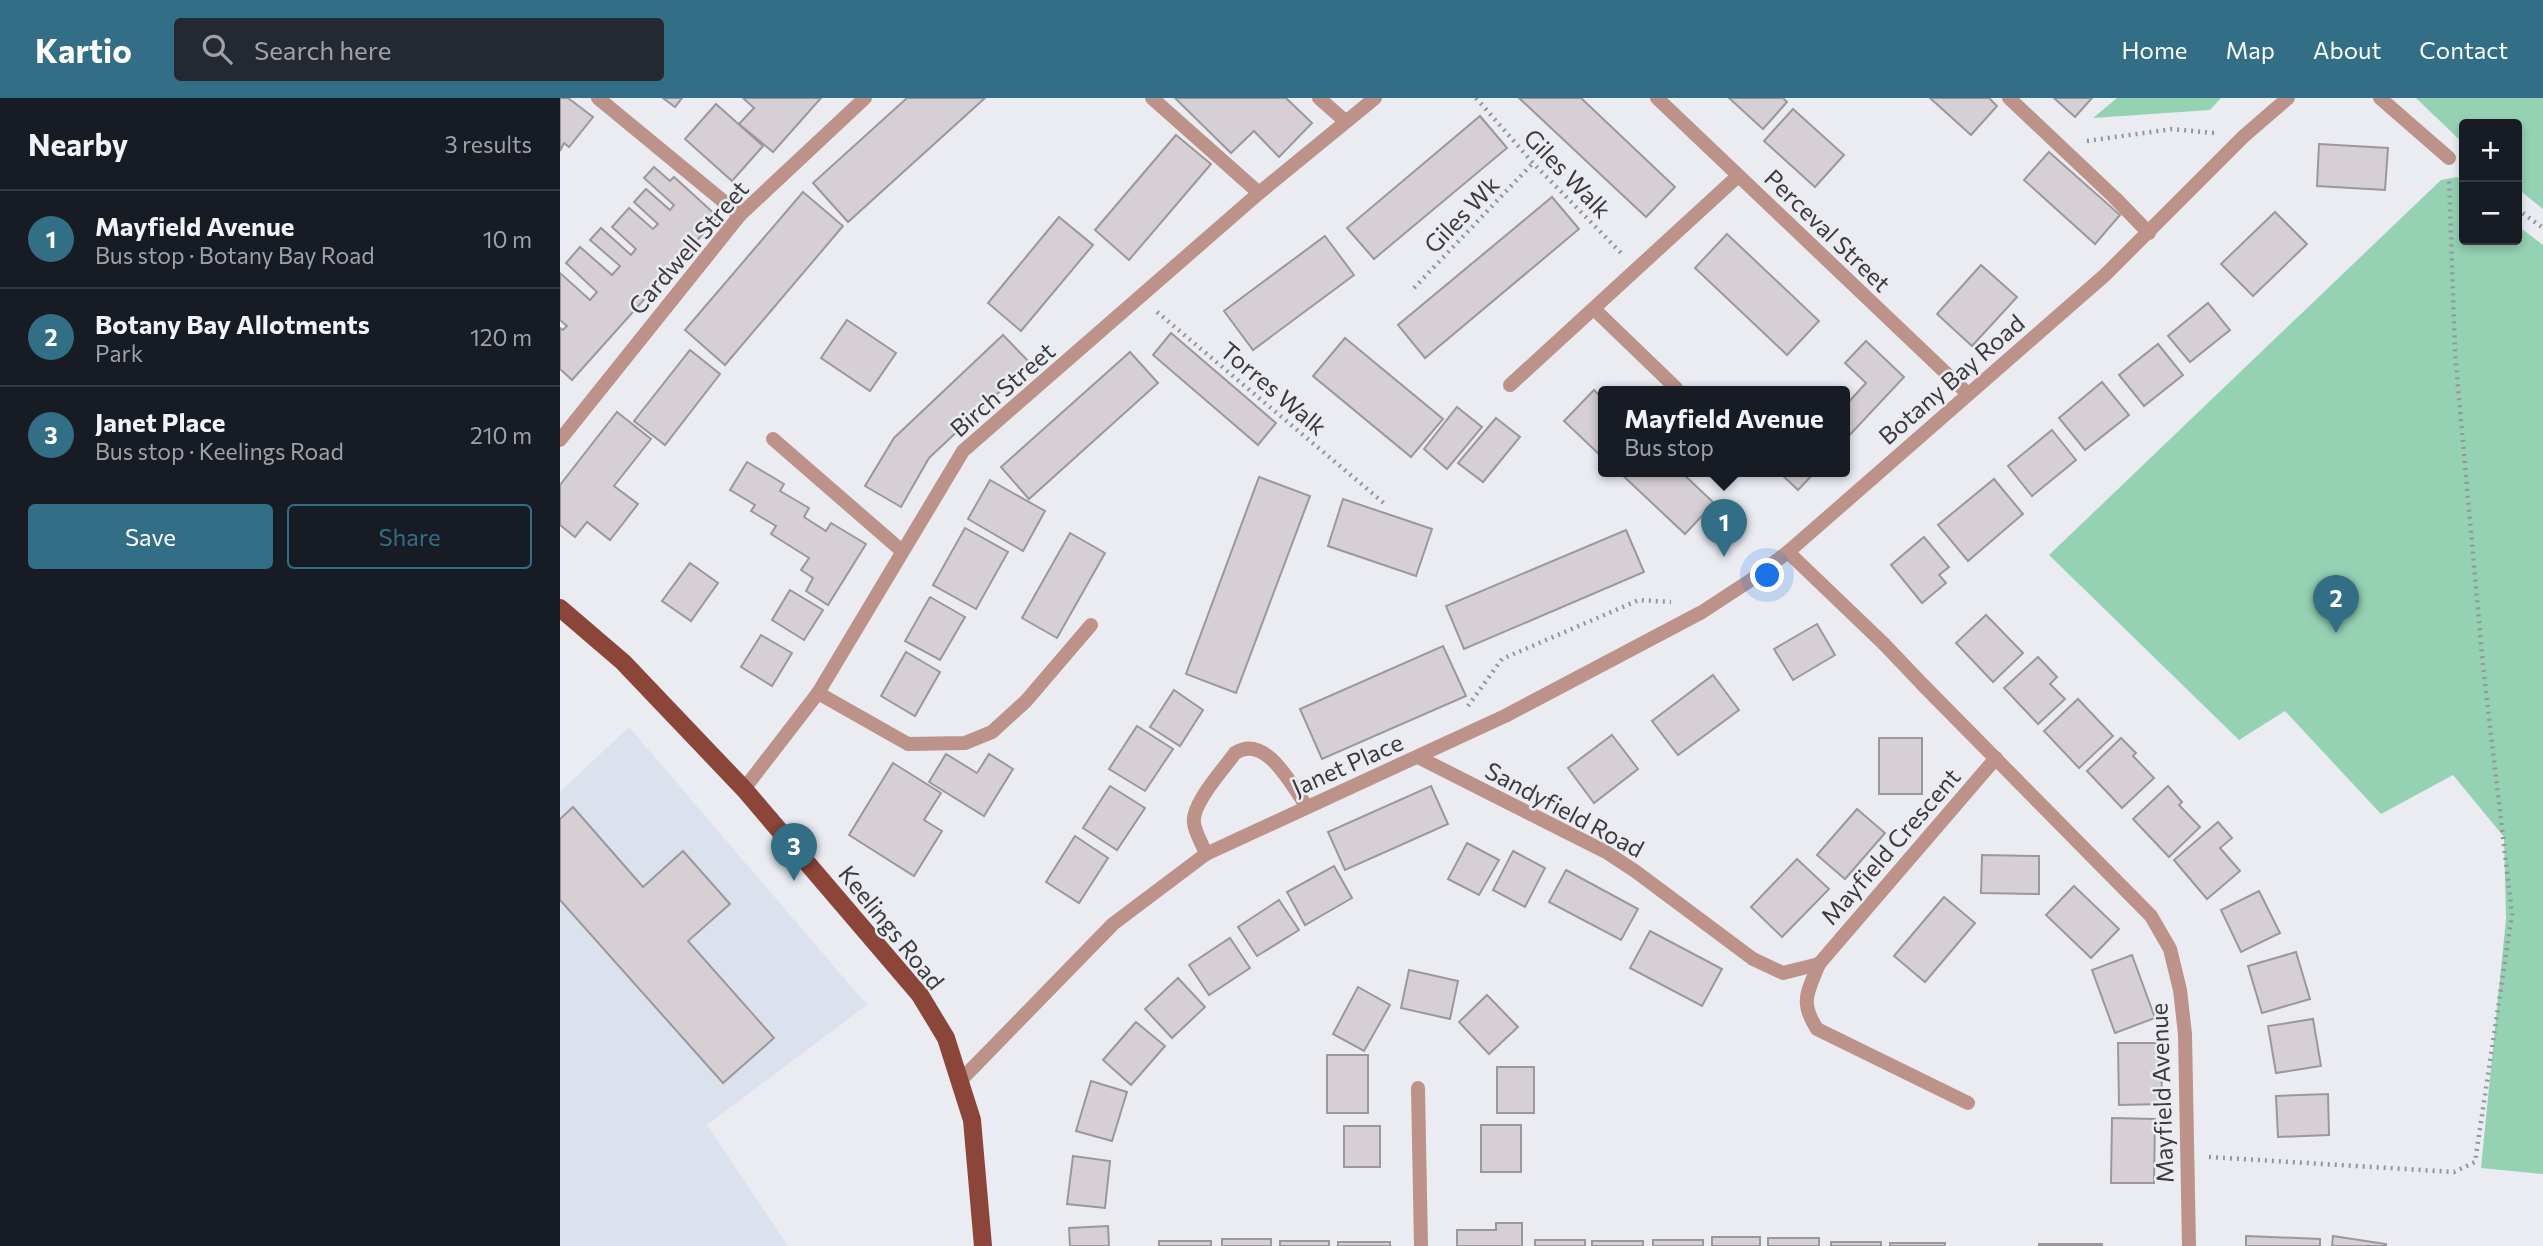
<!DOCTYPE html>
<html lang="en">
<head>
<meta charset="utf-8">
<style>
	:root { --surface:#171b24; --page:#242831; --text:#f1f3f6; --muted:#9ea1a6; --line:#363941; --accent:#326e85 }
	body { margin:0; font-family:Commissioner,sans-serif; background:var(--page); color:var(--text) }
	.controls { position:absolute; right:21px; top:21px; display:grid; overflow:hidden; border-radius:7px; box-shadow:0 4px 10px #0003 }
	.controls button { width:63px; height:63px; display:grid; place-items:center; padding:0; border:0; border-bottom:2px solid var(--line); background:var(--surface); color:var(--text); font:35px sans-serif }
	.you { position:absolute; left:1208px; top:478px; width:24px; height:24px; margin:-18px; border:5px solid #fff; border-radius:50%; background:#1a73e8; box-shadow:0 0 0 10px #1a73e833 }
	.badge { display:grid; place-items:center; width:46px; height:46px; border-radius:50%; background:var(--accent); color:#fff; font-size:23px; font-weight:700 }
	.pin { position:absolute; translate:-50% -58px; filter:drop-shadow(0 2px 4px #0008) }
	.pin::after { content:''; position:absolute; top:37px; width:24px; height:21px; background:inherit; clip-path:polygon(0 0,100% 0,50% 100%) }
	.popup { position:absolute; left:1038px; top:288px; width:252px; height:91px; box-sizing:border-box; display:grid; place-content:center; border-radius:7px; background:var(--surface); filter:drop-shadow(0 2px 5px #0005); font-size:23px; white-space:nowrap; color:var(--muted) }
	.popup b { font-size:26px; color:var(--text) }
	.popup::after { content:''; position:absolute; left:50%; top:100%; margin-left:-14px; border:14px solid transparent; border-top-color:var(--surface) }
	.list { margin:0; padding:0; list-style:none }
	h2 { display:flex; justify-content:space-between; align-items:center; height:91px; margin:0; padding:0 28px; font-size:30px }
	h2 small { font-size:23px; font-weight:400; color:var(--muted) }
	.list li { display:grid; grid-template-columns:46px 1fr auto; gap:21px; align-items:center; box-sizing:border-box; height:98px; padding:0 28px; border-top:2px solid var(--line) }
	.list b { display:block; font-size:26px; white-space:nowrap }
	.list p { margin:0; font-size:23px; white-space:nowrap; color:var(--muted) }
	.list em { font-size:23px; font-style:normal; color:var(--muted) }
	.actions { display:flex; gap:14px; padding:21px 28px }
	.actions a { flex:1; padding:16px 0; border:2px solid var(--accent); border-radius:7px; text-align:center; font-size:24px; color:var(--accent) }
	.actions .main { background:var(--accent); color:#fff }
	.icon { flex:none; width:38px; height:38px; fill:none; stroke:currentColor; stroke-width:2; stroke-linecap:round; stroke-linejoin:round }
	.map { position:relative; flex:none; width:1983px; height:1148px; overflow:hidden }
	header { display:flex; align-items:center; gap:42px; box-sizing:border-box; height:98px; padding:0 35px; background:var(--accent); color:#fff }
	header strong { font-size:33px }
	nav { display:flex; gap:38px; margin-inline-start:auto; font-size:24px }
	.search { width:490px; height:63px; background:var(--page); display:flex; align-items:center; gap:18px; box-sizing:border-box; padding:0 24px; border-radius:7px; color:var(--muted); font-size:26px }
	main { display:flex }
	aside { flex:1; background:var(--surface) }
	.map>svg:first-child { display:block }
	.built { fill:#dce1ee }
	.green { fill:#95d2b4 }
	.building { fill:#d6d0d5; stroke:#9c979b; stroke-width:2 }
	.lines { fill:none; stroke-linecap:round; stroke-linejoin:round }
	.path { stroke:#95969a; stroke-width:4.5; stroke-dasharray:2 5; stroke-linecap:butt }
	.service { stroke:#bc9289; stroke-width:14 }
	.pedestrian { stroke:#bc9289; stroke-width:14 }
	.minor { stroke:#bc9289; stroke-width:14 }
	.primary { stroke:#8c4539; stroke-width:18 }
	.labels { text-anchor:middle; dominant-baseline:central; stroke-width:5; stroke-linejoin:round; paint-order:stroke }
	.street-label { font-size:24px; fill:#3b3b3e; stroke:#eaecf2 }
</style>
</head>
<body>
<header>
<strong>Kartio</strong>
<div class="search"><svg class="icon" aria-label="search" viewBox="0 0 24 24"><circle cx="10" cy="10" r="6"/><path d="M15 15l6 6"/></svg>Search here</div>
<nav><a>Home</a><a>Map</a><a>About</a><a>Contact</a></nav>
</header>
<main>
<aside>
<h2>Nearby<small>3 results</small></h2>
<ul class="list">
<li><span class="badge">1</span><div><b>Mayfield Avenue</b><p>Bus stop · Botany Bay Road</p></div><em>10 m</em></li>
<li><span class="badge">2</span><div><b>Botany Bay Allotments</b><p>Park</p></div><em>120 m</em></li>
<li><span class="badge">3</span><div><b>Janet Place</b><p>Bus stop · Keelings Road</p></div><em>210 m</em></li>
</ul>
<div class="actions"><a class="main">Save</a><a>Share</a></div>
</aside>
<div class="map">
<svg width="1983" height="1148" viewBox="0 0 1983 1148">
	<rect width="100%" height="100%" fill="#eaecf2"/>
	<path class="built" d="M69,629L307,907L147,1027L228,1148H0V694Z"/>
	<g class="green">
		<path d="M1557,0H1661L1650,12L1533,20Z"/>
		<path d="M1856,0H1983V111L1957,90V26H1904V46Z"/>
		<path d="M1897,79L1904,85V142H1957V127L1983,147V1076L1921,1070L1946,821L1944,739L1893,677L1821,716L1725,613L1679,642L1489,457L1881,82Z"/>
	</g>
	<g class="building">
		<path d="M0,0H8L33,19L9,49L4,45L0,53Z"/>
		<path d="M103,0H122L115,9Z"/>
		<path d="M183,0H261L213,54L179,26L194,10Z"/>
		<path d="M347,0H425L288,124L253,85Z"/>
		<path d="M615,0H726L752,25L719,59L694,33L671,55Z"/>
		<path d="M959,0H1021L1115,89L1086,119Z"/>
		<path d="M1169,0H1223L1227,4L1203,31Z"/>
		<path d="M1370,0H1429L1437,8L1411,37Z"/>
		<path d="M1494,0H1532L1515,19Z"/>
		<path d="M156,6L203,48L172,83L125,41Z"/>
		<path d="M1233,11L1284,57L1255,89L1204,43Z"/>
		<path d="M920,18L947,50L814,161L787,130Z"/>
		<path d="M616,37L651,66L569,162L535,132Z"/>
		<path d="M1759,46L1828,50L1825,92L1757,88Z"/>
		<path d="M1489,54L1560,117L1535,146L1464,82Z"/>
		<path d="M94,69L110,83L114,79L158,119L12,282L0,271V230L3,232L7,228L0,222V175L30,202L37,194L6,165L20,149L52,177L60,168L30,142L41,130L71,157L76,151L52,129L69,110L93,131L98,126L74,104L86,91L110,112L114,107L84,80Z"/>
		<path d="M243,94L283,128L165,267L125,232Z"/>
		<path d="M992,99L1019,131L865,260L838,227Z"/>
		<path d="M1715,114L1747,146L1693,198L1661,166Z"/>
		<path d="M499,119L533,147L461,233L428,205Z"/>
		<path d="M1167,136L1259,223L1227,257L1135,170Z"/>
		<path d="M765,138L794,177L693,252L664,213Z"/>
		<path d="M1421,167L1457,199L1412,248L1377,216Z"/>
		<path d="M1648,205L1670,232L1630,264L1608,238Z"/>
		<path d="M287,222L336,255L310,293L261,260Z"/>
		<path d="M611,235L716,325L698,347L593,257Z"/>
		<path d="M443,237L470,265L369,360L341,409L305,388L334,340Z"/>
		<path d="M785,240L883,321L851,359L753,278Z"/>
		<path d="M1306,243L1344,279L1285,342V308L1306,285L1285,265Z"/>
		<path d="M1598,246L1623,277L1584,308L1559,277Z"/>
		<path d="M130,252L160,276L105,347L74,323Z"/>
		<path d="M570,254L598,285L469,401L441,369Z"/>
		<path d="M1542,284L1569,317L1525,352L1499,320Z"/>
		<path d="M1034,292L1043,301V360L1004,323Z"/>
		<path d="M897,309L922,329L887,371L864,351Z"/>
		<path d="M57,314L91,341L54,388L78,406L50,442L27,424L15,439L0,427V387Z"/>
		<path d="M936,320L960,339L923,384L898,365Z"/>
		<path d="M1492,332L1516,362L1472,398L1448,368Z"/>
		<path d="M187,364L224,386L220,393L249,410L244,419L266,433L271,425L306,446L268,507L246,493L253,480L241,472L249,460L211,436L216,428L191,413L195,407L170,392Z"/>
		<path d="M1058,373H1120L1154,405L1125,436Z"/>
		<path d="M1218,373H1256L1238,392Z"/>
		<path d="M699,379L750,398L676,595L626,576Z"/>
		<path d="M1434,381L1463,416L1408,463L1378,427Z"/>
		<path d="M430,382L485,413L463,453L408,421Z"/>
		<path d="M783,401L872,431L856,478L768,448Z"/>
		<path d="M405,430L448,454L416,511L373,487Z"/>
		<path d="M1066,432L1084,474L904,551L886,508Z"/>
		<path d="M510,435L545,455L497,540L462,520Z"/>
		<path d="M1364,439L1389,469L1379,477L1386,485L1362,505L1331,467Z"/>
		<path d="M130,465L158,485L131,523L102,503Z"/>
		<path d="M230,492L263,512L244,542L212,522Z"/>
		<path d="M370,499L405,519L380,562L345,543Z"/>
		<path d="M1426,517L1463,555L1433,584L1396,545Z"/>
		<path d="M1257,526L1275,557L1233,582L1214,551Z"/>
		<path d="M201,537L232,555L212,588L181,569Z"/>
		<path d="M883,548L906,598L762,661L740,611Z"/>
		<path d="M346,554L380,574L355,618L321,598Z"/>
		<path d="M1478,559L1497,579L1490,586L1505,601L1478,626L1444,590Z"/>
		<path d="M1153,577L1179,612L1118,657L1092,623Z"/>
		<path d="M614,592L643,612L620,648L590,629Z"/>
		<path d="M1518,601L1553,638L1519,670L1484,633Z"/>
		<path d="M577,628L613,651L585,693L549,671Z"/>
		<path d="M1052,637L1078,671L1034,705L1008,670Z"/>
		<rect x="1319" y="640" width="43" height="56"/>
		<path d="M1561,640L1576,655L1573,658L1594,680L1562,710L1527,673Z"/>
		<path d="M386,656L417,675L429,656L453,671L424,718L369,684Z"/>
		<path d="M333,665L381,695L364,722L382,733L354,778L289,737Z"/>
		<path d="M550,688L585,710L557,752L523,730Z"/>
		<path d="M871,688L888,726L785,772L768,734Z"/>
		<path d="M1608,688L1622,704L1619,707L1640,729L1609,759L1573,721Z"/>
		<path d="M13,709L83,789L123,753L170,806L128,843L214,940L163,985L0,802V721Z"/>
		<path d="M1297,711L1325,735L1285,781L1257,757Z"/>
		<path d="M1658,724L1672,740L1660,750L1680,773L1647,801L1614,762Z"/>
		<path d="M515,738L548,760L519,805L486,784Z"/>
		<path d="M907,745L939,762L919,797L888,781Z"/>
		<path d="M953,753L985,770L965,809L933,792Z"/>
		<path d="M1422,757L1479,758V796L1421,795Z"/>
		<path d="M1237,761L1269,791L1222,839L1191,809Z"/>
		<path d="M774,768L792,800L745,827L727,794Z"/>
		<path d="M1006,772L1078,811L1061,842L989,804Z"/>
		<path d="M1514,788L1559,831L1531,860L1486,817Z"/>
		<path d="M1699,793L1720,835L1681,854L1661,812Z"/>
		<path d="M1384,799L1415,825L1365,884L1334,858Z"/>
		<path d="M719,802L739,832L697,858L678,829Z"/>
		<path d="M1090,833L1162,871L1142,908L1070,870Z"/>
		<path d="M670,840L690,870L649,897L629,867Z"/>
		<path d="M1736,854L1750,901L1702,915L1688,868Z"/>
		<path d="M1572,857L1595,920L1555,935L1532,872Z"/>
		<path d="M849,872L898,883L890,921L841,910Z"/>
		<path d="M618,880L645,909L612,940L585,911Z"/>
		<path d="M798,889L830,907L804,953L773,936Z"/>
		<path d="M927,897L958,929L929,956L899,924Z"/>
		<path d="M1753,921L1761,968L1716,975L1708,928Z"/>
		<path d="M576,924L605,948L571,987L543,962Z"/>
		<path d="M1558,945H1601L1602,1006L1559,1007Z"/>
		<rect x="767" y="957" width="41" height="58"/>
		<rect x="937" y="969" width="37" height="46"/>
		<path d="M531,983L567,994L552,1043L516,1033Z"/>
		<path d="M1768,996L1769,1037L1718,1039L1716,998Z"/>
		<path d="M1552,1020L1595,1021L1594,1085H1551Z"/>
		<rect x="921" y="1027" width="40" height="47"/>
		<rect x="784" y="1028" width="36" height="41"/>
		<path d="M513,1058L550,1063L545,1110L507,1106Z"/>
		<path d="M936,1125H962V1148H897V1132H936Z"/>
		<path d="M548,1128L549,1148H510L509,1130Z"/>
		<path d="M1686,1138L1760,1141V1148H1686Z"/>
		<path d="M1773,1138L1826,1146V1148H1772Z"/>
		<rect x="1152" y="1139" width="48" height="9"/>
		<rect x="1208" y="1140" width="51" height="8"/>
		<rect x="662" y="1141" width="49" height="7"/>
		<rect x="975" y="1142" width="50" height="6"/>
		<rect x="1093" y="1142" width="50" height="6"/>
		<rect x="599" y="1143" width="52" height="5"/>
		<rect x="720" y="1143" width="49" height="5"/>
		<rect x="1032" y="1143" width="51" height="5"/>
		<rect x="778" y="1144" width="52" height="4"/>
		<rect x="1271" y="1144" width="50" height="4"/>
		<rect x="1330" y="1145" width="55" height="3"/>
		<rect x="1479" y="1146" width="63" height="2"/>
	</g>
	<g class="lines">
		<g class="path">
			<path d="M916,0L973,65L1061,155"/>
			<path d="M1527,43L1612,31L1654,35"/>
			<path d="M1957,111L1983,130"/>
			<path d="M854,190L973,65"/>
			<path d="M597,214L825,406"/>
			<path d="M908,608L942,561L1079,502L1111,504"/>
			<path d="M1649,1059L1894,1074L1915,1064L1952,816L1923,568L1895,255L1889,80"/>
		</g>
		<g class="service">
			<path d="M592,0L699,95"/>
			<path d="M1820,0L1889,60"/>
			<path d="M258,595L348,646L405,645L432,634L466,603L531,527"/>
			<path d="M1259,866C1248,894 1239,903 1257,931L1408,1005"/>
		</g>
		<g class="pedestrian">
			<path d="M1556,101L1589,135"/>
			<path d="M1324,546L1363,587"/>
			<path d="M1193,861L1223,875L1259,866"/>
		</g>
		<g class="minor">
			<path d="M38,0L180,117"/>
			<path d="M759,0L785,23"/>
			<path d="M1097,0L1408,296"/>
			<path d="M1449,0L1556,101"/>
			<path d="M1034,211L1116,290"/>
			<path d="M950,287L1178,78"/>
			<path d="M213,341L342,453"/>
			<path d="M0,342L180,117L305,0"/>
			<path d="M1228,454L1324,546"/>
			<path d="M1363,587L1591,818L1610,851L1620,892L1625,936L1629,1148"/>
			<path d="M858,659L1046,754L1075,773L1193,861"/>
			<path d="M184,691L258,595L403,353L699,95L815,0"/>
			<path d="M646,756C643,747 635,735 634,725C631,706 664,671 675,655C706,635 732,688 747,709"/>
			<path d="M1259,866L1436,660"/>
			<path d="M401,982L553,826L646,756L945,618L1142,514L1191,482L1228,454L1545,177L1684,38L1728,0"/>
			<path d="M858,990L861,1148"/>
		</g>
		<path class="primary" d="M0,510L63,564L184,691L360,897L386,940L412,1022L423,1148"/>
	</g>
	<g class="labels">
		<g class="street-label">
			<text transform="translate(1008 75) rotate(46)">Giles Walk</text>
			<text transform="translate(901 116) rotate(-46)">Giles Wk</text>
			<text transform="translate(1268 132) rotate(44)">Perceval Street</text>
			<text transform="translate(128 149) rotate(-49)">Cardwell Street</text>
			<text transform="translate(1391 281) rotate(-41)">Botany Bay Road</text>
			<text transform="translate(714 290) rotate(40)">Torres Walk</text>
			<text transform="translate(442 291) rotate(-41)">Birch Street</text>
			<text transform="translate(787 666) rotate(-24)">Janet Place</text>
			<text transform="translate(1005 711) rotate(28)">Sandyfield Road</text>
			<text transform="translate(1330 748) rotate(-49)">Mayfield Crescent</text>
			<text transform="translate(332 829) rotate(51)">Keelings Road</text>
			<text transform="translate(1601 995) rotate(-92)">Mayfield Avenue</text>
		</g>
	</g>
</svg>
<div class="controls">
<button>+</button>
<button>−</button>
</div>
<div class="you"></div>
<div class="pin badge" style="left:1164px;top:459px">1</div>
<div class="popup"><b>Mayfield Avenue</b>Bus stop</div>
<div class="pin badge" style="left:1776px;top:535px">2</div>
<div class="pin badge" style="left:234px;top:783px">3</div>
</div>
</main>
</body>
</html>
